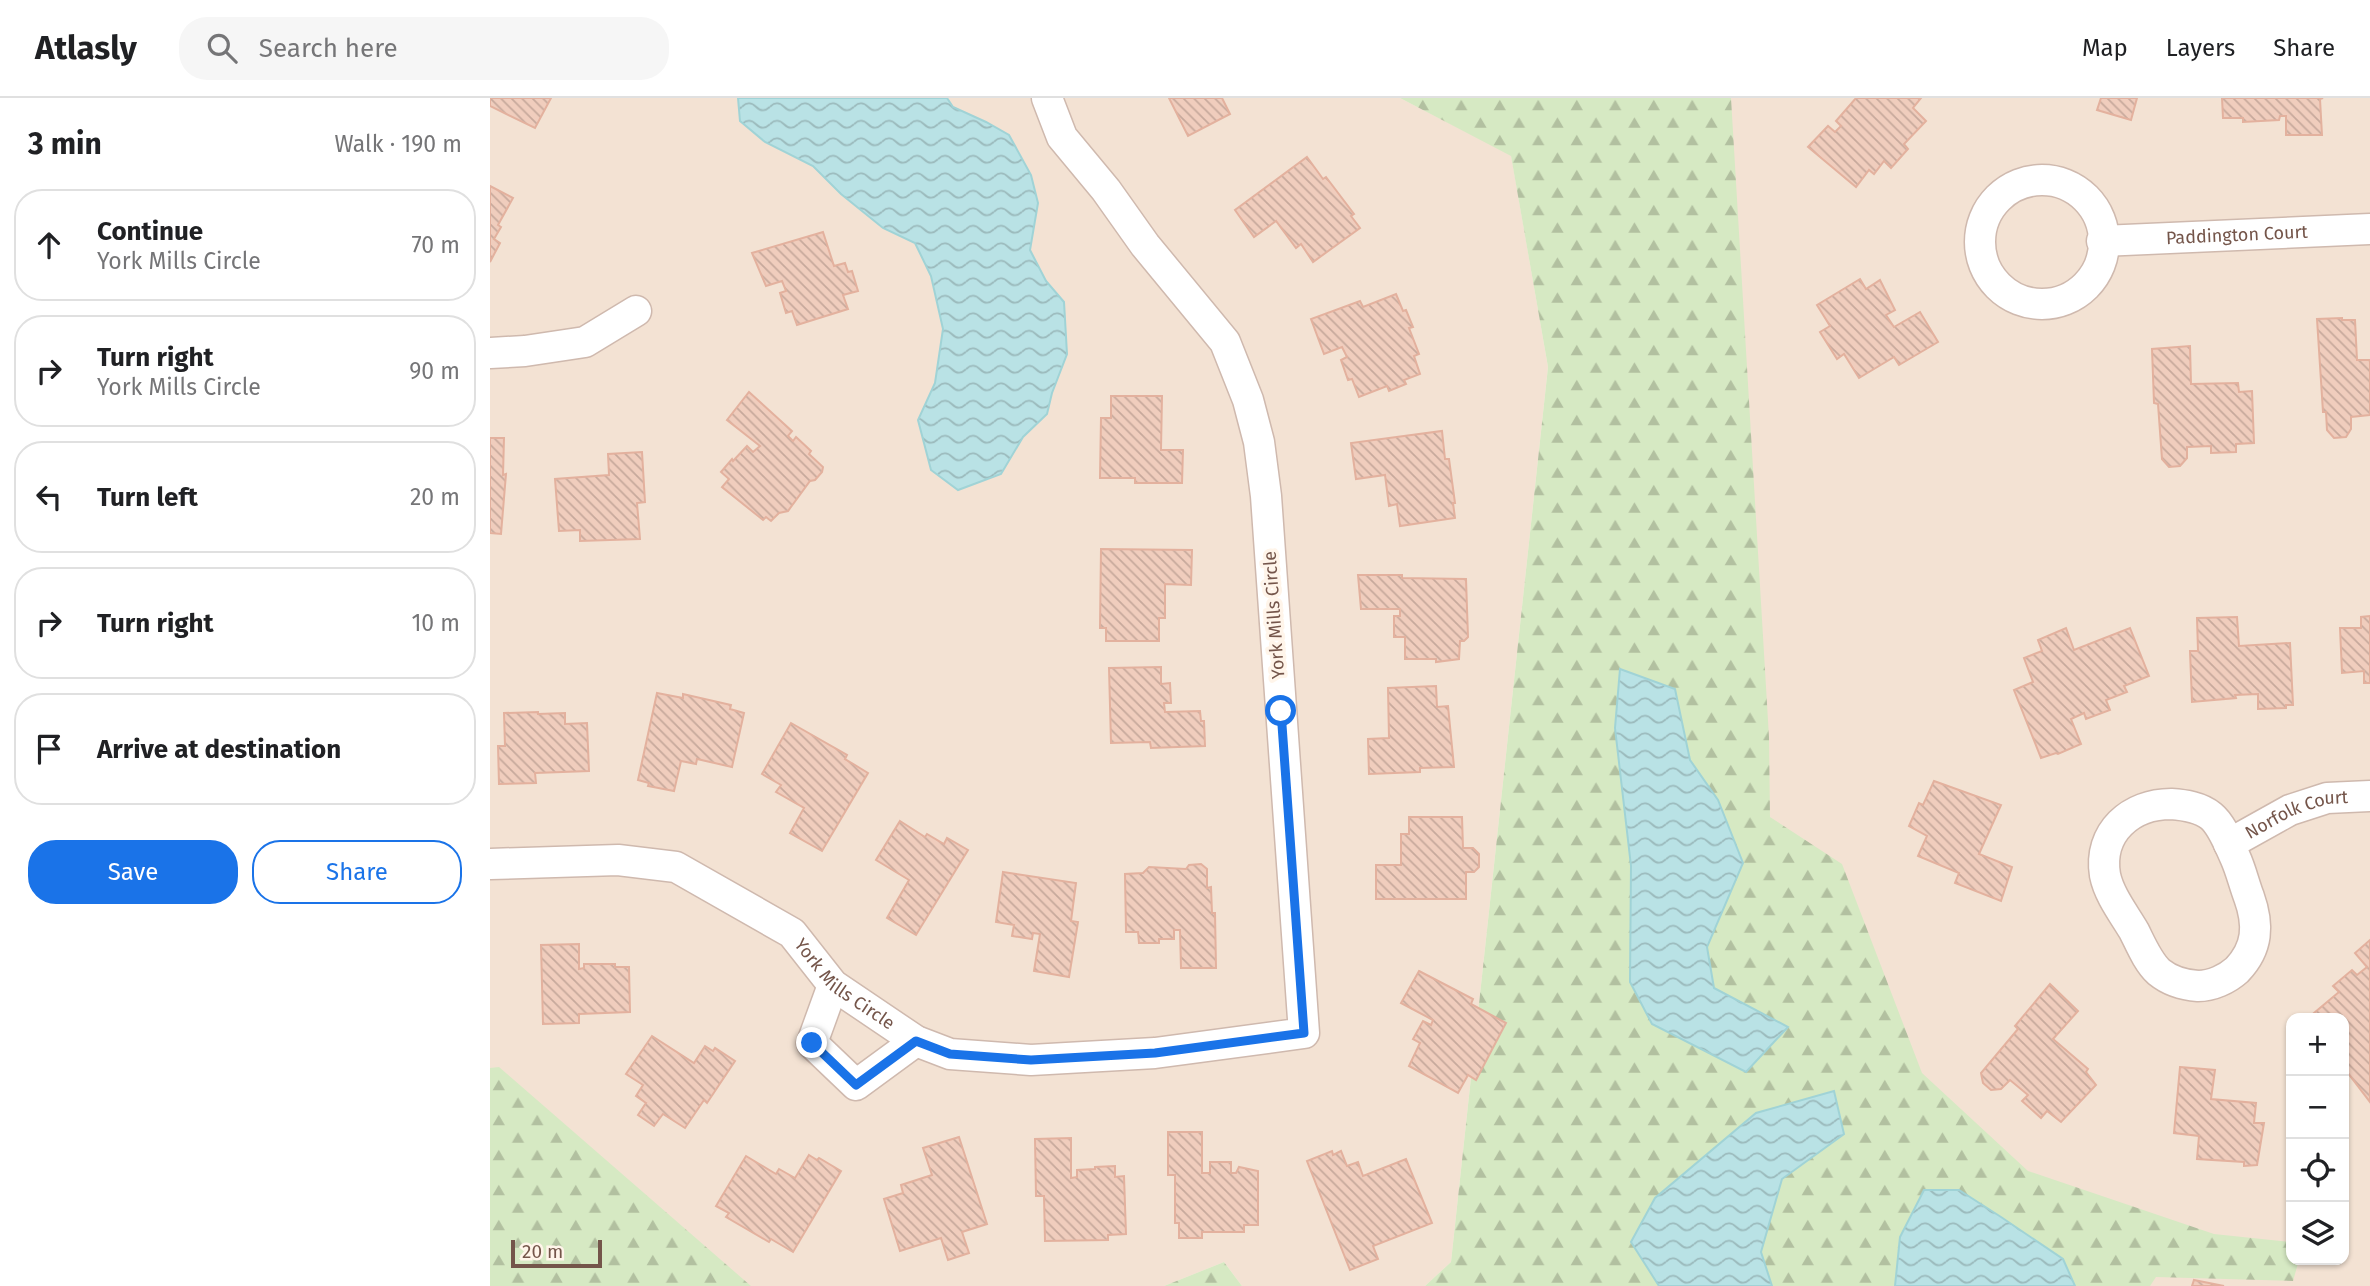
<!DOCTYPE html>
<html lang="en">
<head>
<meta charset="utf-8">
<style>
	:root { --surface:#fff; --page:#f6f6f6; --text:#202124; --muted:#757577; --line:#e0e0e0; --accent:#1a73e8 }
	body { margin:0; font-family:"Fira Sans",sans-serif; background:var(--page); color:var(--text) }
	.controls { position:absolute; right:21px; bottom:21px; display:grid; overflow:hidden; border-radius:14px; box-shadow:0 2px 5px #0004 }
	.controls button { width:63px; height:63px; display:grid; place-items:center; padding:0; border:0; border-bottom:2px solid var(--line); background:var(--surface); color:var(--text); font:35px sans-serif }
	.scale { position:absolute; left:21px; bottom:18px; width:91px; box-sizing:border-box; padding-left:7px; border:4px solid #74554a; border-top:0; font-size:19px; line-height:24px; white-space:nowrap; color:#74554a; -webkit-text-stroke:5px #fff5ea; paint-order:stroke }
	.stop { position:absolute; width:21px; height:21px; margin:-16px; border:5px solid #1a73e8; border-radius:50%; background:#fff }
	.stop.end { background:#1a73e8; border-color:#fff; box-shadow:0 2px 7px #0008 }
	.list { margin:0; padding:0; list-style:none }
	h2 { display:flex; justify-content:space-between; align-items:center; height:91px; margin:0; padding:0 28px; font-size:30px }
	h2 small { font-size:23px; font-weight:400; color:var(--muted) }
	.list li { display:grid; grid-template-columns:46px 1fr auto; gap:21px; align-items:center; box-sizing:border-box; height:112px; margin:0 14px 14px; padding:0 14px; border:2px solid var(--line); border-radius:28px }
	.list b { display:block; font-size:26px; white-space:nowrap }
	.list p { margin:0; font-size:23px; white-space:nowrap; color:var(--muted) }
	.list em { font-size:23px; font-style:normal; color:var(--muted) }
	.actions { display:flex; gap:14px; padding:21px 28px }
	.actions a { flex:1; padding:16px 0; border:2px solid var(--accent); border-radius:28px; text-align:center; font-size:24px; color:var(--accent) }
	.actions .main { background:var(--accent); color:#fff }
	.icon { flex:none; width:38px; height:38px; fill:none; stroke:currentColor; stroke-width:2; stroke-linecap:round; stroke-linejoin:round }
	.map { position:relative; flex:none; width:1880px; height:1188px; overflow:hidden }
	header { display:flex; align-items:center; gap:42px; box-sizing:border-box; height:98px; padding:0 35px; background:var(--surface); border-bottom:2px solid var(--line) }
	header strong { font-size:33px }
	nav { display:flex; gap:38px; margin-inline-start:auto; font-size:24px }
	.search { width:490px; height:63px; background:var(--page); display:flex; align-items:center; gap:18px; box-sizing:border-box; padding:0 24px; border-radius:28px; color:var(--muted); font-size:26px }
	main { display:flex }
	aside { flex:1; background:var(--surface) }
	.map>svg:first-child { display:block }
	.residential { fill:#f3e2d3; fill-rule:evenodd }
	.forest { fill:url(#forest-firs) }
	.water { fill:url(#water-waves); stroke:#a0d3d6; stroke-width:2 }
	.building { fill:url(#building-back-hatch); stroke:#e3b19e; stroke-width:2 }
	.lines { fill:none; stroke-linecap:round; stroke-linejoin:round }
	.street-casing { stroke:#cfb9ae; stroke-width:33 }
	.street { stroke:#fff; stroke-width:30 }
	.route { stroke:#1a73e8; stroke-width:9 }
	.labels { text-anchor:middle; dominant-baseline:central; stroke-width:7; stroke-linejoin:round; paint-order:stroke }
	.street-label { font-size:18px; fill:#74554a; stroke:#fff5ea }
</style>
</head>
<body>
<header>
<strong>Atlasly</strong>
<div class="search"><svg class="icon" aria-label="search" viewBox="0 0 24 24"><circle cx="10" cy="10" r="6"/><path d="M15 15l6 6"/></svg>Search here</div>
<nav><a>Map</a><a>Layers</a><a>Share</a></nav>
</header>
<main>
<aside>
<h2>3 min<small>Walk · 190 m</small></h2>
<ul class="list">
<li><svg class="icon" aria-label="ahead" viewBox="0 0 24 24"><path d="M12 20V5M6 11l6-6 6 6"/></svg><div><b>Continue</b><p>York Mills Circle</p></div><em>70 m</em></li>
<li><svg class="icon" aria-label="right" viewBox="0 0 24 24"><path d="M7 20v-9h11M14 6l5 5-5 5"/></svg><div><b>Turn right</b><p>York Mills Circle</p></div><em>90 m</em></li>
<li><svg class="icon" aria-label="left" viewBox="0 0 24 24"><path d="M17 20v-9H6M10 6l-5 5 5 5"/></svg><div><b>Turn left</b></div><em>20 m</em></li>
<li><svg class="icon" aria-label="right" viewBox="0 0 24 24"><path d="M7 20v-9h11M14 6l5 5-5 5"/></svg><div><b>Turn right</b></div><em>10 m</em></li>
<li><svg class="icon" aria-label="arrive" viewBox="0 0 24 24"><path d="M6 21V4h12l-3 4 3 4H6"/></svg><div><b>Arrive at destination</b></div></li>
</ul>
<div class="actions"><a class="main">Save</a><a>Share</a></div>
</aside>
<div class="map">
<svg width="1880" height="1188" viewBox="0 0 1880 1188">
	<defs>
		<pattern id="forest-firs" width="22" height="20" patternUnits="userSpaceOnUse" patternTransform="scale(1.75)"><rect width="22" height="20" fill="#d6e9c3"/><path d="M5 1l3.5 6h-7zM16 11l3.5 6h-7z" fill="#b2c0a0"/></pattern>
		<pattern id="water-waves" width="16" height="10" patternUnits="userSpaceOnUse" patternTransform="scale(1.75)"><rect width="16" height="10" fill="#b9e2e5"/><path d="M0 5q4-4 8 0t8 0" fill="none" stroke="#9bbabc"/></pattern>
		<pattern id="building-back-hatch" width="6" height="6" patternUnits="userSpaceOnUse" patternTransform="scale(1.75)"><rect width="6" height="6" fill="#f0cdbd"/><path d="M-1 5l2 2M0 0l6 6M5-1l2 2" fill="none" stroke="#c7a99c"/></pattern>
	</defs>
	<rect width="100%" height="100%" fill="#fcf0e4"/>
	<g class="residential">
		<path d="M0,0H910L1021,57L1058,269L961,1164L935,1188H752L734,1164L674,1188H0Z"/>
		<path d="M1237,0H1880V1188H1634L1411,1025L1280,719ZM1801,920H1854V1162H1801Z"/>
	</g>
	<g class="forest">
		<path d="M910,0H1241L1279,639L1280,719L1352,766L1432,975L1538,1073L1724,1136L1801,1144V1162H1809L1803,1183L1666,1179L1660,1188H935L961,1164L1058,269L1021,58Z"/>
		<path d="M9,969L261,1188H0V970Z"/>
		<path d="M734,1164L752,1188H674Z"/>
	</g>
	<g class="water">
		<path d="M248,0H457L463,9L496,24L519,37L541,77L548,105L540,152L556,183L574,204L577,256L562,295L557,316L533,339L511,376L468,392L441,372L428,322L445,285L453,231L441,178L425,145L393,130L351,96L323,68L275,44L250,23Z"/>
		<path d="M1130,571L1185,591L1200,662L1228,702L1253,765L1217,849L1224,890L1298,929L1256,974L1162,926L1140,884L1141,768L1125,630Z"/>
		<path d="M1344,993L1354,1036L1292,1081L1271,1154L1282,1188H1169L1141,1144L1165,1100L1266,1015Z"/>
		<path d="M1434,1092H1469L1511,1119L1573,1161L1585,1188H1405L1410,1139Z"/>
	</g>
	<g class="building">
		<path d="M0,0H61L45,30L0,8Z"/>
		<path d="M679,0H732L740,16L698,38Z"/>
		<path d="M1366,0H1431L1423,10L1436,23L1414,46L1418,51L1401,70L1394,63L1384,76L1379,72L1366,89L1318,49L1338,28L1345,34L1351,28L1346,23Z"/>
		<path d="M1611,0H1647L1641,22L1607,12Z"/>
		<path d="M1732,0H1833L1830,1L1832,37H1796V18H1790L1789,22L1753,24V20H1733Z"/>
		<path d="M817,59L833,81L836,79L864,116L861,118L870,130L823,164L811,146L806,150L786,123L764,139L745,112Z"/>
		<path d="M0,88L23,100L8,127L11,129L4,141L10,145L0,164Z"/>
		<path d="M333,134L344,168L355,165L358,174L362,173L368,193L353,197L358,211L307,227L302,213L296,215L290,195L296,193L292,183L276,188L262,155Z"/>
		<path d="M1370,181L1376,191L1390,182L1405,212L1396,217L1404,229L1430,214L1448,244L1409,267L1404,259L1369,280L1354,256L1347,261L1330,234L1340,228L1327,207Z"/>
		<path d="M906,196L913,213L916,212L923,229L919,230L929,256L924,258L930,276L914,282L916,286L899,293L897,288L869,299L862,281L858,282L851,262L857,259L852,249L834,256L821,221L870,203L873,209Z"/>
		<path d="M1852,220V222H1865L1867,262H1880V317L1861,319V331L1856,339L1844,340L1837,332L1836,314H1833L1827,221Z"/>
		<path d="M1700,248L1701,286L1748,285L1749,294L1762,293L1764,345L1746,346V354L1721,355V348L1697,349V360L1690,368L1679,369L1672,361L1668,306L1664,305L1662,251Z"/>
		<path d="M259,294L302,333L298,338L303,343L306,339L321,353L319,356L333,369L332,374L325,382L320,383L298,413L289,415L281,423L276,419L273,422L232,389L239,381L231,374L242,361L243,363L257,348L263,354L270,348L237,322Z"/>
		<path d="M621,298H672L671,352H693L692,385H645V380H610L611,320H621Z"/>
		<path d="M952,333L955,361H959L965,405H963L965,420L910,428L907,406L899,408L895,377L866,381L861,345Z"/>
		<path d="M0,340H14L13,377L16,376L11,436L0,435Z"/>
		<path d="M152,354L155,404L147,405L150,441L90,443V432L69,433L65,381L119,377L118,356Z"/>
		<path d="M611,451L702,452L701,487L675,486V520H669V543H616V530H610Z"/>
		<path d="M868,477H912V480L976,481L978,539L974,543H970L969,561L946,564V561H915V539H904V518H910V511H871Z"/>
		<path d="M1880,518V585H1874V573L1852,575L1850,530H1871V519Z"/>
		<path d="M1747,519L1749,548L1800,545L1803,607H1796V610L1768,611V596L1745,597L1746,600L1702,604L1700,553H1708L1707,520Z"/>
		<path d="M1576,530L1584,552L1640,530L1659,578L1634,588L1637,594L1616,602L1620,612L1596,621L1594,615L1581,621L1591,646L1568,656L1566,655L1551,660L1524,592L1543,584L1534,560L1552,553L1548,542Z"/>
		<path d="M671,569V586L680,585L681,605H674L675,614L710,613L711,623H714L715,648L661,650L660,644L621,645L619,570Z"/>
		<path d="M946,588L947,609L958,608L964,669L930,670V674L879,676L878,641L899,640L898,590Z"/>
		<path d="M167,595L193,600V596L241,607L240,611L254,615L242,669L207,661L206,666L191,663L184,693L158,688L159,685L148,682Z"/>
		<path d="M48,614V616L75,615V626L97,625L99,673L45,675L46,685L9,686L8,648H15L14,615Z"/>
		<path d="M301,625L357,657L355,661L378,675L332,753L300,735L314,710L286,694L291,687L272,676Z"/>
		<path d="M1444,683L1511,707L1489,756L1522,769L1511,803L1465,785L1469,775L1428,758L1437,738L1419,728L1429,705L1433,707Z"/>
		<path d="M919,719H972L973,750H983L989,756V769L984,774H976V801H886V767H911V736H919Z"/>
		<path d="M410,723L435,739L437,736L454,746L457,740L478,752L426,837L397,820L419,782L386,762Z"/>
		<path d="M711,766L717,771V790L721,789L722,815H725L726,870H691L690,832H684V841H669V845H649L648,834H636L635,776L653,775L659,769L696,771L699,767Z"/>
		<path d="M513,774L586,785L581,823L588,824L579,879L544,873L550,836L543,835L542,841L522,838L524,827L506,824Z"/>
		<path d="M1880,842V1004L1854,970V920H1818L1849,894L1843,888L1862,872L1867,877L1877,869L1865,855Z"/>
		<path d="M89,846V871L94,870V866H125V869H139L140,914L89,916V925L53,926L51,847Z"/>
		<path d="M929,873L983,901L981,906L1016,925L986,982L978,977L968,995L919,968L930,945L923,941L933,923L941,927L943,922L911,905Z"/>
		<path d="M1560,886L1588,913L1563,941L1598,971L1596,974L1606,987L1571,1024L1557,1013L1551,1020L1532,1003L1538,997L1520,982L1511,991L1501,992L1493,985L1491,975L1528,931L1525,928Z"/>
		<path d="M162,938L204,965L215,948L223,953L225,950L245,963L217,1005L214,1002L195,1030L173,1016L164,1028L148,1017L156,1005L146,998L153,987L136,976Z"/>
		<path d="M1690,969L1725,972L1721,1001L1766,1005L1764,1025H1774L1767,1067L1754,1068V1064L1707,1061L1709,1038L1684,1035Z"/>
		<path d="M678,1034H712V1075H720V1064H741V1075H746L749,1069L768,1073V1127H754V1134H712V1140H689V1125H685V1077H678Z"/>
		<path d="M469,1039L497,1126L472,1134L479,1155L458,1162L451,1140L410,1153L394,1101L413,1095L411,1087L442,1077L433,1050Z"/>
		<path d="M581,1040V1080L587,1079V1072L605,1071V1069L625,1068V1079L634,1078L636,1136L618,1137V1142L555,1143L554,1098H546L545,1041Z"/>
		<path d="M842,1053L843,1057L851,1053L857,1068L868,1064L873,1078L916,1061L942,1125L883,1148L888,1161L860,1172L817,1063Z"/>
		<path d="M319,1057L327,1062L329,1060L351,1073L303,1154L281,1141L279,1144L236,1119L239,1115L226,1108L256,1058L286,1076L289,1071L305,1080Z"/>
		<path d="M1704,1182L1734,1188H1702Z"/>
	</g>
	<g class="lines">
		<g class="street-casing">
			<g id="street">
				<circle cx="1552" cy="144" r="62"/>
				<path id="s1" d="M1612,143L1880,131"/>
				<path d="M0,255L35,253L95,244L146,213"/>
				<path d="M1681,706C1695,707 1710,709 1721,718C1732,727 1739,746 1745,759C1751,772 1754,786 1759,799C1769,827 1768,850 1747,872C1737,881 1722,888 1708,888C1694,887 1680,883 1669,874C1658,864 1651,847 1644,833C1634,816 1619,797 1615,777C1608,734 1641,706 1681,706Z"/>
				<path id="s2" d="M1739,746L1800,712L1837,700L1880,698"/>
				<path id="s3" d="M0,766L128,762L186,769L302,835L343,887L426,943L460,956L541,962L665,955L814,935L776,398L769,344L758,302L735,244L655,147L616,92L572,39L557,0"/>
				<path d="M343,887L322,945L366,987L426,943"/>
			</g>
		</g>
		<use href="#street" class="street"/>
	</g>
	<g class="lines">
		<path class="route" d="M322,945L366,987L426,943L460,956L541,962L665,955L814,935L791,613"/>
	</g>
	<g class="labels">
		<g class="street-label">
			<text stroke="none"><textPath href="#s1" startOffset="135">Paddington Court</textPath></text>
			<text transform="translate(784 517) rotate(-94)">York Mills Circle</text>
			<text stroke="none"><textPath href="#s2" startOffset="75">Norfolk Court</textPath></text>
			<text stroke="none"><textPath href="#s3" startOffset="394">York Mills Circle</textPath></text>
		</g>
	</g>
</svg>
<div class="controls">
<button>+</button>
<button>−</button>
<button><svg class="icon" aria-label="locate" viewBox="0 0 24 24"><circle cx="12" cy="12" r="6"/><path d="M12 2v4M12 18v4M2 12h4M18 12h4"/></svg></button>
<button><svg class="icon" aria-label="layers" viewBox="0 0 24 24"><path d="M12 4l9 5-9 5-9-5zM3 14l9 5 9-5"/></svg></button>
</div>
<div class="scale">20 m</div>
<div class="stop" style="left:791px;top:613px"></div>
<div class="stop end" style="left:322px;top:945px"></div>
</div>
</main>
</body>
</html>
